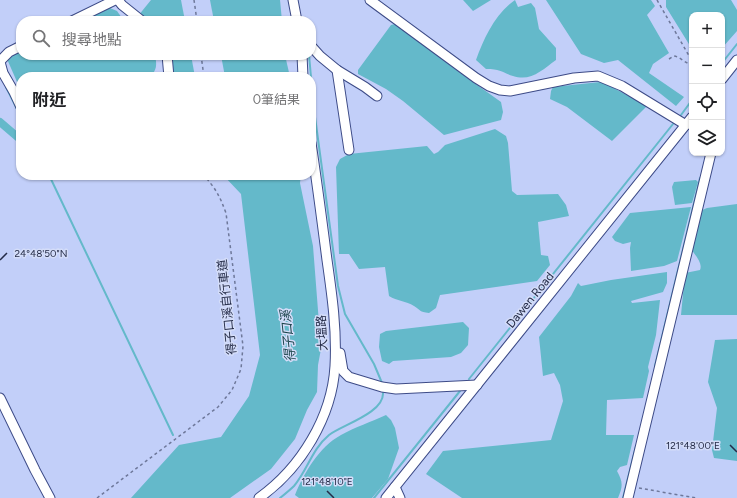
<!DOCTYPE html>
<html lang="zh-TW">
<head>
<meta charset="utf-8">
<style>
	:root { --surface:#fff; --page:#f2f2f2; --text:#202124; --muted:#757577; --line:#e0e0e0 }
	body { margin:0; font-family:Figtree,"Noto Sans TC",sans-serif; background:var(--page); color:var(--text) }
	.controls { position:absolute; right:12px; top:12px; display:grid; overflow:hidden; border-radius:8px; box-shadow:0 1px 3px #0004 }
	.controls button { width:36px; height:36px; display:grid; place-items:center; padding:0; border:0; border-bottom:1px solid var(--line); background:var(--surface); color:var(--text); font:20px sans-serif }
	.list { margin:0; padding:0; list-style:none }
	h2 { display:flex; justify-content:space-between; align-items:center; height:52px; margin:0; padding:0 16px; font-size:17px }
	h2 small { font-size:13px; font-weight:400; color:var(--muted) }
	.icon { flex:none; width:22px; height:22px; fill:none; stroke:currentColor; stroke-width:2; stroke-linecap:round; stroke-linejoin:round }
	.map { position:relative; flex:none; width:737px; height:498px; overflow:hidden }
	.search { position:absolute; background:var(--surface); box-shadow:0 1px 3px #0004; left:16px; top:16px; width:300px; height:44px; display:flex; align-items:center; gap:10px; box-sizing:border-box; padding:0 14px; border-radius:16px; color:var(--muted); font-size:15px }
	.panel { position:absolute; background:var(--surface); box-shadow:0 1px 3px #0004; left:16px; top:72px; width:300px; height:108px; border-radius:16px }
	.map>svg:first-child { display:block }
	.water { fill:#64b9ca }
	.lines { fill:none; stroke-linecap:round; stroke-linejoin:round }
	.stream { stroke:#64b9ca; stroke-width:2 }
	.canal { stroke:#64b9ca; stroke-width:8 }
	.minor-casing { stroke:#3d4b87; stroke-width:11 }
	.path { stroke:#6e789a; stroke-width:1.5; stroke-dasharray:3 3; stroke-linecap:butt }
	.minor { stroke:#fff; stroke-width:9 }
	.ticks { fill:none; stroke:#242b47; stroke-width:1.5 }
	.labels { text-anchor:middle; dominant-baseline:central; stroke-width:3; stroke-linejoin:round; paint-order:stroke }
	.street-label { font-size:12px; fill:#242b47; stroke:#d4ddf9 }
	.water-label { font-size:13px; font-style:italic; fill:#1b434a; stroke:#d4ddf9 }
	.ticks-label { font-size:10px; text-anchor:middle; fill:#242b47; stroke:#d4ddf9; stroke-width:3; stroke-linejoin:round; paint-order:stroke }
</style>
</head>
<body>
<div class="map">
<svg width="737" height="498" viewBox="0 0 737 498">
	<rect width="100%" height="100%" fill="#c2cff9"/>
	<g class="water">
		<path d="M151,0H181L185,21H134Z"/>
		<path d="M210,0H280L282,21H214Z"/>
		<path d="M463,0H491L473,11Z"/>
		<path d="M515,0L518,7L531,3L535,8L539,29L556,48V60C542,70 531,82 513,76C501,72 501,69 486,69L476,60C484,38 495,14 515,0Z"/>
		<path d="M546,0H651L655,6L647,15L669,53L653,64L649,73L684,97L676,106L618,60L604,63L581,54Z"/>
		<path d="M666,0H731L737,10V31L722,48V15H692V49L666,7Z"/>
		<path d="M110,8L117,11L124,21H82Z"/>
		<path d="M395,24L459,72L501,102L503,112L501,120L444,135L403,101L386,89L358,74V70L391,25Z"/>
		<path d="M21,50V55H155C157,65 157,70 150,77H21V91L7,59Z"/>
		<path d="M171,55H191L195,77H172Z"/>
		<path d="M221,55H285L290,77H225Z"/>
		<path d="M600,82L608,85L647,106L612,141L567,107L550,99L551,91L553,87Z"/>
		<path d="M495,129L506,136L508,143L512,191L517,195L558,194L566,205L569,216L538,222L541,255L548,256L550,265L537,281L440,295L436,308L429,313C419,312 421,310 414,306C406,301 397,301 389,296L385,267L359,269L349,254H339L336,167L340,159L349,154L427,146L434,154L438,152L445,145Z"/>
		<path d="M223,175H301L300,183L313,246L321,349L318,365L317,392L307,410L295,439L271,469L230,498H131L179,445L221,437L249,396L260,355L241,194Z"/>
		<path d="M696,180L698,182L692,203L675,205L672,187L674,182Z"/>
		<path d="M737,204V315H681L685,273L700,270C703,263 695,255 691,249L700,211L707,208Z"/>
		<path d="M691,207L677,261L664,266L631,271L630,248L631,242L623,244L615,241L612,237L630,213Z"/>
		<path d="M667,272V283L663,292L631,301L632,303L660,300L656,335L648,367L649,371L643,398L607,400L606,435H634L627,465L620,467L617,471C623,482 623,486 618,498H462L426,474L443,451L551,440L563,401L560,385L554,373L543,376L539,337L571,296L578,283L581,286L611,280Z"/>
		<path d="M463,322L469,328L468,345L461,353L451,357L393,361L389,364L382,361L379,347L380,334L386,331Z"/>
		<path d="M737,339V461L714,458L712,450L717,408L708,382L715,340Z"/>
		<path d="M386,415L391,420L395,428L399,448L388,479L372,498H299L295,495C304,473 319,447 341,435C355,427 371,422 386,415Z"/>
	</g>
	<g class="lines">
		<g class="stream">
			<path d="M309,55L311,77"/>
			<path d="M722,63L737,44"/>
			<path d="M311,79L315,117L338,286L345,314L374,364L382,383"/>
			<path d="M6,87L21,117"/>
			<path d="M681,115L692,100"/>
			<path d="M49,175L173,435"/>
			<path d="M655,366L700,178"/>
			<path d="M469,379L673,124"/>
			<path d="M280,498C285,494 290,490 294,486C307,471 312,449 329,435C342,425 384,413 383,393"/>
			<path d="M374,498L460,391"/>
			<path d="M623,498L636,446"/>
		</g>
		<path class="canal" d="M0,122L21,140"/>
		<g class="minor-casing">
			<g id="minor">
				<path d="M118,0L122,5L142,21"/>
				<path d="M293,0L297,21"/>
				<path d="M370,0L476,78L489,86L500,90L510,91L574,78L598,76L622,86L686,125"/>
				<path d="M72,21L115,0"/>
				<path d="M311,46L320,56L337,70L365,87L377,96"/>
				<path d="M167,55L169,77"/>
				<path d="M302,55L303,77"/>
				<path d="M0,61L9,52L21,46"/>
				<path d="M0,62L3,73L14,92L21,107"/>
				<path d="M337,70L349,150"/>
				<path d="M722,79L737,60"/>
				<path d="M340,353L343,371L349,377L382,387L396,389L477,385"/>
				<path d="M0,398L35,470L50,498"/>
				<path d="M395,487L400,498"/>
				<path d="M259,498C301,468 332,417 335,366C337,330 332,295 327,260C322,221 317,182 311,143"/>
				<path d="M386,498L692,117"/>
				<path d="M628,498L711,153"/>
			</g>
		</g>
		<g class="path">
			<path d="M194,0L197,21"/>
			<path d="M657,0L692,61"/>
			<path d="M201,55L204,77"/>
			<path d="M669,59L674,56C681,57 685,64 692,64"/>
			<path d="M639,488L696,498"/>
			<path d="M97,498L218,407L232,390L241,369L243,346L226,213C220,197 216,188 203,175"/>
		</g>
		<use href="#minor" class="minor"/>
	</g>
	<path class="ticks" d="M0,260L7,253M730,445L737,452M327,491L334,498"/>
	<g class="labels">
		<g class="street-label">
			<text transform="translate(530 300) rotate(-51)">Dawen Road</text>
			<text transform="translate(227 307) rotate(-96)">得子口溪自行車道</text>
			<text transform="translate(322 333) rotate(-93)">大塭路</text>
		</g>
		<g class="water-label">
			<text transform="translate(288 336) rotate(-96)">得子口溪</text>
		</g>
	</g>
	<g class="ticks-label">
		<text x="41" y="257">24°48'50"N</text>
		<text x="693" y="449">121°48'00"E</text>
		<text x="327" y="485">121°48'10"E</text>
	</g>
</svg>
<div class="controls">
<button>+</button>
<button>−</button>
<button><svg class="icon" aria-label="locate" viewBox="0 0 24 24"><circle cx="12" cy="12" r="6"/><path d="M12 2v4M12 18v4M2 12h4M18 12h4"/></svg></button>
<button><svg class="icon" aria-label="layers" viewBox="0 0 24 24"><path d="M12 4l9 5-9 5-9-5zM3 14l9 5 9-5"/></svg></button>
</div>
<div class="search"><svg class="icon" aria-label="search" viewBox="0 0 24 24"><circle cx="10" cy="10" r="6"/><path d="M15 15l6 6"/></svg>搜尋地點</div>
<section class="panel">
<h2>附近<small>0筆結果</small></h2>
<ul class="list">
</ul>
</section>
</div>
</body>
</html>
